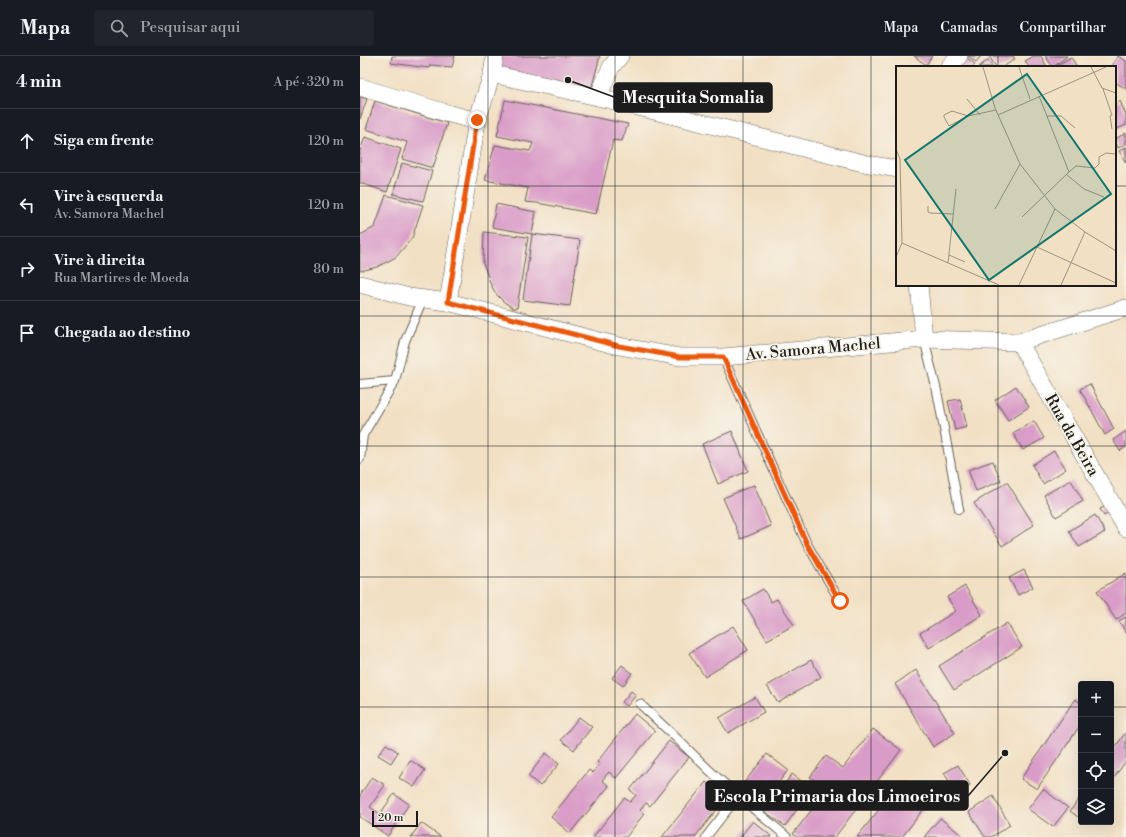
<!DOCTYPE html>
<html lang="pt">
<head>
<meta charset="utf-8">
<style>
	:root { --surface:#171b24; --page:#20242c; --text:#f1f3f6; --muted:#9ea1a6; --line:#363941 }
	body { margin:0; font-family:"Libre Bodoni",serif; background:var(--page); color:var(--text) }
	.controls { position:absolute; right:12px; bottom:12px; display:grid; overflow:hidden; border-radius:4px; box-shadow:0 4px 16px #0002 }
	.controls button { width:36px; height:36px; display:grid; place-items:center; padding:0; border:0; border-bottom:1px solid var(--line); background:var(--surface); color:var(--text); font:20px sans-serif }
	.scale { position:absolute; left:12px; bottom:10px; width:46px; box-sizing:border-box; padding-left:4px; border:2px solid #1c1c1c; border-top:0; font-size:11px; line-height:14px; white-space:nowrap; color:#1c1c1c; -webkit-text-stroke:3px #f7f3e8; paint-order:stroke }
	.stop { position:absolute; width:12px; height:12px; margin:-9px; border:3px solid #ea580c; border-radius:50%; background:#fff }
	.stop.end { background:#ea580c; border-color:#fff; box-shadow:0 1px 4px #0008 }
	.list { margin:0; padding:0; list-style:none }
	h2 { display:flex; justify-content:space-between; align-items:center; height:52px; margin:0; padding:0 16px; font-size:17px }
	h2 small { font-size:13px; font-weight:400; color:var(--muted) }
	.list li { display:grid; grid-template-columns:26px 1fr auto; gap:12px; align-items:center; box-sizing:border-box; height:64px; padding:0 16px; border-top:1px solid var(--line) }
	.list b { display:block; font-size:15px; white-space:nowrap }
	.list p { margin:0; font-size:13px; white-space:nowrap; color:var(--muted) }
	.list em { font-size:13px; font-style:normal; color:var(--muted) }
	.icon { flex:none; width:22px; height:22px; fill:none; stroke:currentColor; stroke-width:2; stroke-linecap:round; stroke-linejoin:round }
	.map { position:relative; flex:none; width:766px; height:781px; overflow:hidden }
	header { display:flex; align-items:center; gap:24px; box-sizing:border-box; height:56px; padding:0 20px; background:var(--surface); border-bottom:1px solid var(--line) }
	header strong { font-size:19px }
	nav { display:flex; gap:22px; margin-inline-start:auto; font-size:14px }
	.search { width:280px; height:36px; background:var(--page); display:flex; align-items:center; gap:10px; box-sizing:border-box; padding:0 14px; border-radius:4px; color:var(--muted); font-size:15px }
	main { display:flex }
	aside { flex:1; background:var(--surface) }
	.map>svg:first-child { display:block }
	.building { fill:#d99bc7 }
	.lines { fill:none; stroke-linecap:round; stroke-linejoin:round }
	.service-casing { stroke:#676157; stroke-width:10 }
	.minor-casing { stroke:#676157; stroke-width:18 }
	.service { stroke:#fff; stroke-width:8 }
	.minor { stroke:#fff; stroke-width:17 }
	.route { stroke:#ea580c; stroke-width:5 }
	.grid { fill:none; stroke:#1c1c1c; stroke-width:1; stroke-opacity:0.55 }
	.labels { text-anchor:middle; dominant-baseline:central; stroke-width:3.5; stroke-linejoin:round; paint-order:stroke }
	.street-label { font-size:16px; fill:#1c1c1c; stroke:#f7f3e8 }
	.inset-road { fill:none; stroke:#9c9281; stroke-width:1 }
	.view { fill:#0f766e; fill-opacity:0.15; stroke:#0f766e; stroke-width:2 }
	.inset-edge { fill:none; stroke:#1c1c1c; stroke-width:2 }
	.leader { fill:none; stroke:#1c1c1c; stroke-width:1.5 }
	.callout-dot { fill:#1c1c1c; stroke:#f7f3e8; stroke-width:1.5 }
	.callout { fill:#1c1c1c; stroke:#1c1c1c; stroke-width:1.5 }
	.callout-label { font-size:17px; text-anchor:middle; font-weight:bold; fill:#fff }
</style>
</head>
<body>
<header>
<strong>Mapa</strong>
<div class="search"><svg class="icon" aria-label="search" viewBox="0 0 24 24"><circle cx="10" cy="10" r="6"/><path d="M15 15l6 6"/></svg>Pesquisar aqui</div>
<nav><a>Mapa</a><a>Camadas</a><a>Compartilhar</a></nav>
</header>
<main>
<aside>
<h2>4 min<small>A pé · 320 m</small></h2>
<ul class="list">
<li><svg class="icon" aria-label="ahead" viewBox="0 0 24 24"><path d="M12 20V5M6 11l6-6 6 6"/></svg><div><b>Siga em frente</b></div><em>120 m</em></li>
<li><svg class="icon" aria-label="left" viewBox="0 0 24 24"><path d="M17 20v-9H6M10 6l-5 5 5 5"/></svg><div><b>Vire à esquerda</b><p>Av. Samora Machel</p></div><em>120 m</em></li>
<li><svg class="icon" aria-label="right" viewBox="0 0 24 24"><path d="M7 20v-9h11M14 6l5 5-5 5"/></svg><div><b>Vire à direita</b><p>Rua Martires de Moeda</p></div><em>80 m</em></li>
<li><svg class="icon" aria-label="arrive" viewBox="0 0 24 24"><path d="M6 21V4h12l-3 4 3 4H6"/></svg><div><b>Chegada ao destino</b></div></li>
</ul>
</aside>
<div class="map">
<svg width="766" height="781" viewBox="0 0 766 781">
	<rect width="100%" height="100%" fill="#f7f3e8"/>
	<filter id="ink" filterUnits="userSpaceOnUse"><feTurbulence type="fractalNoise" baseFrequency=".025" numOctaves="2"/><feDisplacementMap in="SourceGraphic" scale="8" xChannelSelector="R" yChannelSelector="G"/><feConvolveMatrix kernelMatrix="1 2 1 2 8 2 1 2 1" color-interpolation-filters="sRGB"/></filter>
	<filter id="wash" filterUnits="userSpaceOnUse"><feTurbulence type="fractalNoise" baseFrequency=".012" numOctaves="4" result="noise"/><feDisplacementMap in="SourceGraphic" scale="16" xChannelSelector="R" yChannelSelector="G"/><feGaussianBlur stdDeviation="0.9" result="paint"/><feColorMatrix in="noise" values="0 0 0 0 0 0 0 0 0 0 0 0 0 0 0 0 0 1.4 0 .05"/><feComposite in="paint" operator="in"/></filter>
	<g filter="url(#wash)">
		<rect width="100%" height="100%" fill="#f2e0c4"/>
		<g id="blocks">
			<g class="building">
				<path d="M32,0H95L92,11L70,9L69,12L31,7Z"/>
				<path d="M136,0H240L231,34L133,14Z"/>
				<path d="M554,0H572L566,9Z"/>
				<path d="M604,0L615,8L613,11H595Z"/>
				<path d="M608,0H621L616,6Z"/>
				<path d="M629,0H653L655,3L643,11H636Z"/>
				<path d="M674,0H681L687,11H669L665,5Z"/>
				<path d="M685,0H707L693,11Z"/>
				<path d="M758,0L766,5V33L755,26V11H750Z"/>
				<path d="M711,1L717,11H694Z"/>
				<path d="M628,4L633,11H619Z"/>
				<path d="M0,41L7,43L0,63Z"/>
				<path d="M145,44L268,68L262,85L253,84L236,158L177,147L165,146L168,132L125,124L135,89L170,95L173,87L137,80Z"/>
				<path d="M15,45L87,67L73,112L42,103L47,86L6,73Z"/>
				<path d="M760,45L766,59V69L757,73L755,69V48Z"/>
				<path d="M766,77V88L758,92L755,83Z"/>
				<path d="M5,81L41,93L27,136L0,127V95Z"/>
				<path d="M766,91V107L759,95Z"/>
				<path d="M42,107L72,115L63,145L33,138Z"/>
				<path d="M26,139L63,149L52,182L36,201L17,211L0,215V178H2L15,171Z"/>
				<path d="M136,148L176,156L172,178L132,171Z"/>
				<path d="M124,176L168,181L157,252H153L144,246L136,238L131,229L123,207Z"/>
				<path d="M172,178L220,184L210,250L163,244Z"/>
				<path d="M730,328L754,373L745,379L720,333Z"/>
				<path d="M656,330L669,351L648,364L635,344Z"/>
				<path d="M600,343L607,371L595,374L588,345Z"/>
				<path d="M674,365L684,382L663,394L653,377Z"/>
				<path d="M372,375L388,415L358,428L342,388Z"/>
				<path d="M766,375V391L760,395L753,384Z"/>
				<path d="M694,395L706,413L683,428L672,409Z"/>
				<path d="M633,405L641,425L616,435L608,414Z"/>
				<path d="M711,424L723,445L696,461L684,439Z"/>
				<path d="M647,426L674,469L642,490L614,447Z"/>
				<path d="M394,429L411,470L381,483L363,442Z"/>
				<path d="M746,450L750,456L744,460L740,453Z"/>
				<path d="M735,459L745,476L719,491L709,475Z"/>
				<path d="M664,514L673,531L658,539L649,522Z"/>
				<path d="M766,517V557L756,564L737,535Z"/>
				<path d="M605,530L622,559L569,592L560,577L596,555L587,541Z"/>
				<path d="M403,533L411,546L417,543L434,569L407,584L383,545Z"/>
				<path d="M766,561V577L759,565Z"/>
				<path d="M647,567L662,591L594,634L579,610Z"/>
				<path d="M373,570L388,594L345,621L329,597Z"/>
				<path d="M451,604L461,621L418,647L407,630Z"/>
				<path d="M262,609L272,617L263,630L252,622Z"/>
				<path d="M556,614L595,677L573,691L535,628Z"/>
				<path d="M271,635L276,639L267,650L262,646Z"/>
				<path d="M395,641L404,656L368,677L359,662Z"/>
				<path d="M715,643L721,647V668L677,733L661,723Z"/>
				<path d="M275,658L295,675L256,722L249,716L242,724L249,730L210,777L191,761L229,714L233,717L240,708L237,706Z"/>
				<path d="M219,661L232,671L214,694L201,684Z"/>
				<path d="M513,673L541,694L475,781H437L433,778L467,734L450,721L466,700L483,712Z"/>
				<path d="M766,676V705L751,726V697Z"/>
				<path d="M309,685L329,701L290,750L286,747L280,754L284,758L266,781H233L264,742L270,746L276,739L270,734Z"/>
				<path d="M26,688L38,696L31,707L18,699Z"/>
				<path d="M186,697L199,708L180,730L168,720Z"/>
				<path d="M407,698L428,714L401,750L379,733Z"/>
				<path d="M50,704L65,714L54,731L39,722Z"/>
				<path d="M598,709L610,729L597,738L584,717Z"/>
				<path d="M432,718L452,733L425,770L404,755Z"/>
				<path d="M12,721L25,729L10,751L20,758L34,738L49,748L28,780L0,761V739Z"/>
				<path d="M542,725L569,746L542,781H497Z"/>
				<path d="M346,726L366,742L335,781H302Z"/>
				<path d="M683,733L708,752L693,771L668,753Z"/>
				<path d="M633,740L650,769L631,781H625L609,756Z"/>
				<path d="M721,740V763L710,755Z"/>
				<path d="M580,762L604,781H564Z"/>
				<path d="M393,765L412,781H380Z"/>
				<path d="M61,767L81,781H51Z"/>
			</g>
		</g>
	</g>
	<g filter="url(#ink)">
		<use href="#blocks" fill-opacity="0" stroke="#676157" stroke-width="1"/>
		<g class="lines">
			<g class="service-casing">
				<g id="service">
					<path d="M564,283L577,335L599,453"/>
					<path d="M363,301L447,488L480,545"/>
					<path d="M0,328L35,325"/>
					<path d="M0,403L3,379L35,325L45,285L63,243"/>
					<path d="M280,648C303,669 326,691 348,713C374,737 401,759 427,781"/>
					<path d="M346,781L378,740"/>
				</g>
			</g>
			<g class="minor-casing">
				<g id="minor">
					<path d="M589,11L599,0"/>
					<path d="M132,18L238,41L503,107L537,113"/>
					<path d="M0,31L90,58L117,65"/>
					<path d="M238,41L251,11L260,0"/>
					<path d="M0,228L49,241L88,246L259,290L320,301H363L564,283L659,286L766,252"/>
					<path d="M559,229L564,283"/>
					<path d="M88,246L117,65L132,18L135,0"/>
					<path d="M659,286L766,472"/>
				</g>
			</g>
			<use href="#service" class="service"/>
			<use href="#minor" class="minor"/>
		</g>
	</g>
	<g class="lines" filter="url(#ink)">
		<path class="route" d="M117,64L88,246L259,290L320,301H363L447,488L480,545"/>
	</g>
	<path class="grid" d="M128,0V781M255,0V781M383,0V781M511,0V781M638,0V11M0,130H537M755,130H766M638,229V781M0,260H766M0,390H766M0,521H766M0,651H721M751,651H766"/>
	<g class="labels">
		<g class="street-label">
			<text transform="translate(453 293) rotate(-5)">Av. Samora Machel</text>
			<text transform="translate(712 379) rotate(60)">Rua da Beira</text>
		</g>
	</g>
	<g transform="translate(536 10)">
		<rect width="220" height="220" fill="#f2e0c4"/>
		<path class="inset-road" d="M87,1L99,42L124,98L159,143L189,166L220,185M123,1L134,33M195,1L206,22L220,27M207,23L216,49L214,50L216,63M71,33L84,49M102,49L210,1M72,50L56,45L48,49V51L53,60L72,50L100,44M151,50H165L179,62M0,83L4,93L6,177L0,191M173,106L180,100L199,102L203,98V91L210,87L220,88M171,109L188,123L208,131M32,140V146L34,147L57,148M99,143L124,98M126,151L173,106L143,30M6,177L103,219M141,181L220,217M53,189L69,196M52,197L60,123M123,219L159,143M165,219L189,166"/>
		<path class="view" d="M131,8L215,128L93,214L9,94Z"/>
		<rect width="220" height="220" class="inset-edge"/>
	</g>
	<path class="leader" d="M208 24L254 41M645 697L608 740"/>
	<g class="callout-dot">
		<circle cx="208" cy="24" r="4"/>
		<circle cx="645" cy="697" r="4"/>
	</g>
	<g class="callout">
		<rect x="254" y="27" width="158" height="29" rx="4"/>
		<rect x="346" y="725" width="262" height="29" rx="4"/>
	</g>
	<g class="callout-label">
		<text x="333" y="47">Mesquita Somalia</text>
		<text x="477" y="746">Escola Primaria dos Limoeiros</text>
	</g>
</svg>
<div class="controls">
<button>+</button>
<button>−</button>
<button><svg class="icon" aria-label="locate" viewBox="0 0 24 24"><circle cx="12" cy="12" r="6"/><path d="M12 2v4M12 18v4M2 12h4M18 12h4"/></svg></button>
<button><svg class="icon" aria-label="layers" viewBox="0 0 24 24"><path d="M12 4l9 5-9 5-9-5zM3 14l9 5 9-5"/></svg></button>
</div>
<div class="scale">20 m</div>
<div class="stop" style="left:480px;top:545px"></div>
<div class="stop end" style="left:117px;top:64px"></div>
</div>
</main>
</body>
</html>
